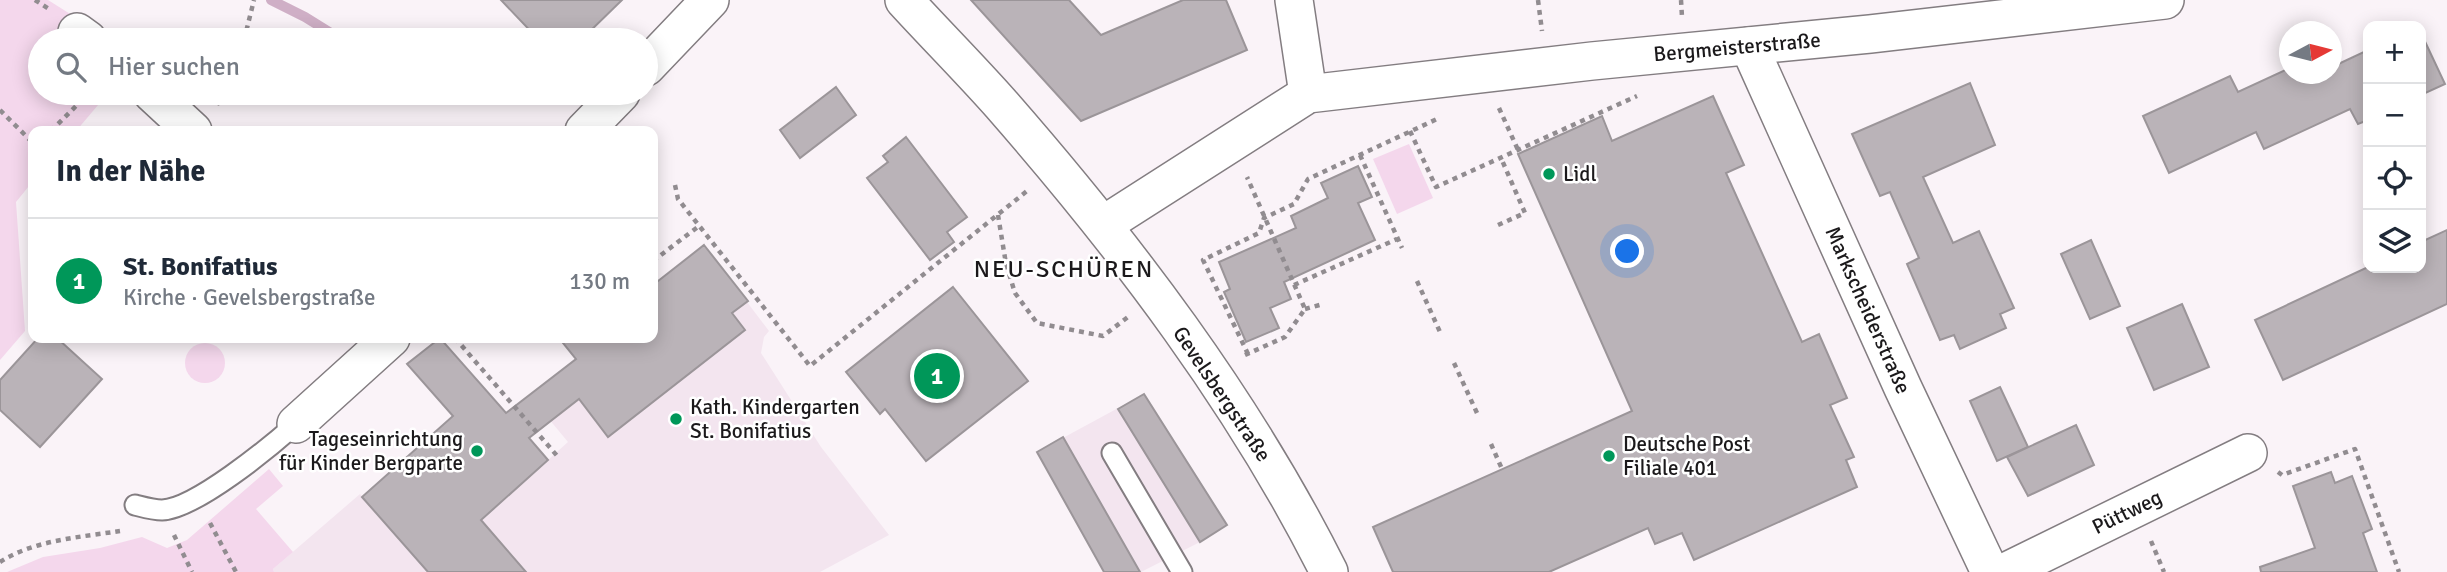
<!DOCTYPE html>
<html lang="de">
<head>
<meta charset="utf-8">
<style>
	:root { --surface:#fff; --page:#f6f6f7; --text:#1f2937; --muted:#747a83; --line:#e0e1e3; --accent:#009759 }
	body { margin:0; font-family:Signika,sans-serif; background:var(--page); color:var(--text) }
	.controls { position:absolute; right:21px; top:21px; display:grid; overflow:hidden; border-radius:14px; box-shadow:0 4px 18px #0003 }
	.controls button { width:63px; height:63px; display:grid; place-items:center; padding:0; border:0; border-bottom:2px solid var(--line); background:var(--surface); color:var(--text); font:35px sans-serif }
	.compass { position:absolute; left:2279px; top:21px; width:63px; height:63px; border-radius:50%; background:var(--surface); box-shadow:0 4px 18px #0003; rotate:83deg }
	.you { position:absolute; left:1628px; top:252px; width:24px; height:24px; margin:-18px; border:5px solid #fff; border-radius:50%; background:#1a73e8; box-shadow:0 0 0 10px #1a73e833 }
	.badge { display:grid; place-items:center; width:46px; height:46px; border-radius:50%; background:var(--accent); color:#fff; font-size:23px; font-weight:700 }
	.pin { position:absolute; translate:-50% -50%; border:4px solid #fff; box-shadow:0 2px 7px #0006 }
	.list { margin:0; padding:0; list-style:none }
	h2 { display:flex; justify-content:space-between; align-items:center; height:91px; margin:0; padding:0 28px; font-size:30px }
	h2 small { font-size:23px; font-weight:400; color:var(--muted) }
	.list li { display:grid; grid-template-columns:46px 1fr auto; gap:21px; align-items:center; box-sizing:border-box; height:126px; padding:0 28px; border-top:2px solid var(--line) }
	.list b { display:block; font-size:26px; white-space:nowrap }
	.list p { margin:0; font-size:23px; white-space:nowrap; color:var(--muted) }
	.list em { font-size:23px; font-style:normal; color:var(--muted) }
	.icon { flex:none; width:38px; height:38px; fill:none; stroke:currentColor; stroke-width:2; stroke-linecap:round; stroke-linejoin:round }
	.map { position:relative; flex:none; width:2447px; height:572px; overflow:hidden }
	.search { position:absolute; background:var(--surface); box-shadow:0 4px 18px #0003; left:28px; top:28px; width:630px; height:77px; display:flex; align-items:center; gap:18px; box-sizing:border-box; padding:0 24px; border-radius:38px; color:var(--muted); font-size:26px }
	.panel { position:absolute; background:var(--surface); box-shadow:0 4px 18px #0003; left:28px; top:126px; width:630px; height:217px; border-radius:14px }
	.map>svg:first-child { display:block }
	.built { fill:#f3e5ef }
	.green { fill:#f4d7ec }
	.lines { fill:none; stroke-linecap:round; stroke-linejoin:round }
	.stream { stroke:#cfafc6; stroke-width:10 }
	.building { fill:#bab3b8; stroke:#9b9599; stroke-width:2 }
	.lane-casing { stroke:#837d81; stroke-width:23 }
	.street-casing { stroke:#837d81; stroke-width:40 }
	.path { stroke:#918c90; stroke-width:4.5; stroke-dasharray:5 5; stroke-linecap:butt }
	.lane { stroke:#fff; stroke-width:19 }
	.street { stroke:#fff; stroke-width:37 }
	.poi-dot { fill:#009759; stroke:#fff; stroke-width:2.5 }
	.labels { text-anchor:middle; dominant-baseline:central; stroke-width:5; stroke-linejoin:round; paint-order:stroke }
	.street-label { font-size:21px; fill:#1b191b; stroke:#fff }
	.poi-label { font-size:21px; fill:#1b191b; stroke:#fff; text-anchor:start }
	.quarter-label { font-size:24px; letter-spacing:2px; fill:#1b191b; stroke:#fff }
</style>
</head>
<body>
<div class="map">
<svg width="2447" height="572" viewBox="0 0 2447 572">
	<rect width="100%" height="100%" fill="#faf3f8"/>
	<g class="built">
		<path d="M704,245L769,331L764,337L761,353L821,447L889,535L820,572H274L273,569L360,494L362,496L453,417L407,364L438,338H440L548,460L568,442L529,395L576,359L568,349L582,338H653V285Z"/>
		<path d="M1144,394L1227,525L1200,542L1141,572H1104L1037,452Z"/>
	</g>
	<g class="green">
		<path d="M0,0H48L94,29L91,40H40V93H101L104,98L76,131H33V181L16,202L25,331L0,360Z"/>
		<path d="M1409,144L1433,198L1397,214L1373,159Z"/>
		<circle cx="205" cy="363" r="20"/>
		<path d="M269,469L283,486L256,509L293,552L273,569L274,572H7L43,557L100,548L142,537L167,548L187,540Z"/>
	</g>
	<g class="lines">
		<path class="stream" d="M271,0L305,17L342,40"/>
	</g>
	<g class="building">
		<path d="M501,0H622L581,40H539Z"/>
		<path d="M971,0H1069L1101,35L1183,0H1226L1247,50L1081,121Z"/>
		<path d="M2421,33L2445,84L2421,95Z"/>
		<path d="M2368,50V120L2358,124L2350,109L2264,149L2256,132L2169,173L2143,116L2230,76L2238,92L2290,68V74H2332V67Z"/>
		<path d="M1970,83L1995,145L1923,177L1953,243L1979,231L2014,308L2000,314L2006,328L1960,349L1954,335L1940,340L1907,264L1919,258L1890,192L1880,196L1852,134Z"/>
		<path d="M836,87L856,115L800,158L780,130Z"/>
		<path d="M1713,96L1744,165L1726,173L1802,342L1819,334L1847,398L1830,405L1854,457L1846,460L1857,487L1694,560L1682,533L1655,544L1648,528L1549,572H1393L1373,527L1632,411L1518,154L1602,116L1612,141Z"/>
		<path d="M906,137L967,217L947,232L954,242L930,260L867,178L888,162L883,156Z"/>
		<path d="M1358,166L1372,197L1358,203L1375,240L1284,282L1291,299L1270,308L1279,328L1246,342L1224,292L1230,289L1219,262L1296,228L1291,216L1328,198L1321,183Z"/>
		<path d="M2447,230V304L2283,380L2255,320L2368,267L2421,268V242Z"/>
		<path d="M2091,240L2120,306L2090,319L2061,254Z"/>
		<path d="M704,245L748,301L732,313L745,330L608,437L579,399L529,438L548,460L481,520L526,572H428L362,497L453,416L407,364L440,338L506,413L576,359L559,338H653V285Z"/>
		<path d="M953,287L1028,381L926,461L885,409L880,414L846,372Z"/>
		<path d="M2182,304L2209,367L2154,390L2127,328Z"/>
		<path d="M38,338H57L102,379L40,447L0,410V380Z"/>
		<path d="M2000,387L2028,447L1997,461L1970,401Z"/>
		<path d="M1144,394L1227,525L1200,542L1118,409Z"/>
		<path d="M2076,425L2094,465L2028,496L2007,457Z"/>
		<path d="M1063,437L1140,572H1104L1037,452Z"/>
		<path d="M2331,472L2335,483L2352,476L2372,529L2363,533L2377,572H2261L2260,567L2315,548L2293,486Z"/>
	</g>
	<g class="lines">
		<g class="lane-casing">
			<g id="lane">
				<path d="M1112,453L1182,572"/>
				<path d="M135,505C143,507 153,510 162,510C195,509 270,447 296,424"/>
			</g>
		</g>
		<g class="street-casing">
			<g id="street">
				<path d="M904,0C936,35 970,69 1001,104C1126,247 1244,402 1329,572"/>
				<path d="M1294,0L1308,94"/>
				<path d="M77,32L88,40"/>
				<path d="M1749,46L1903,388L1990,572"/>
				<path d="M646,67L710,0"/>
				<path d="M152,93L193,131"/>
				<path d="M584,131L621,93"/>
				<path d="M1103,225L1308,94L1592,61L1870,34L2165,0"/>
				<path d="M296,424L391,338"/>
				<path d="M2005,572L2248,453"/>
			</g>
		</g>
		<g class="path">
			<path d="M35,0L49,9"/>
			<path d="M1538,0L1542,31"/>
			<path d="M1681,0L1682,17"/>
			<path d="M244,40L254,0"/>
			<path d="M217,105L222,93"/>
			<path d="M1499,108L1518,150"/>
			<path d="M0,110L33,143"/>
			<path d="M51,131L89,93"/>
			<path d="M1410,131L1436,187L1637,96"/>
			<path d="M1360,155L1402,248"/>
			<path d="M675,185L678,199L810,366L1027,191"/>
			<path d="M998,215L1006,264L1015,293L1037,323L1103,336L1128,317"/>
			<path d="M1498,225L1525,213L1501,158"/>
			<path d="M653,261L699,226"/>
			<path d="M1417,281L1440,332"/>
			<path d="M1294,285L1397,239"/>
			<path d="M1305,309L1323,304"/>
			<path d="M455,338L559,458"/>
			<path d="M1248,354L1203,260L1259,233L1264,218L1294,204L1308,179L1437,119"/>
			<path d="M1245,355L1285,337L1305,309L1247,177"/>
			<path d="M1454,363L1477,413"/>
			<path d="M1491,444L1502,469"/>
			<path d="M2278,472L2282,475L2355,449L2399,572"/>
			<path d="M210,523L236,572"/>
			<path d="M174,535L192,572"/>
			<path d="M2151,541L2164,572"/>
			<path d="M0,562C34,540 81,537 120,531"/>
		</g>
		<use href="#lane" class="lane"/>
		<use href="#street" class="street"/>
	</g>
	<g class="poi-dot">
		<circle cx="1549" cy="174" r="7"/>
		<circle cx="676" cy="419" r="7"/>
		<circle cx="477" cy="451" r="7"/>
		<circle cx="1609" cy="456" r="7"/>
	</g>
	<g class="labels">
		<g class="street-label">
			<text transform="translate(1737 47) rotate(-5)">Bergmeisterstraße</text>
			<text transform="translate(1868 310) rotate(66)">Markscheiderstraße</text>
			<text transform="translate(1222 394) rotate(56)">Gevelsbergstraße</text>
			<text transform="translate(2127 512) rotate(-26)">Püttweg</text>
		</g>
		<g class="poi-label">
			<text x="1563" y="174">Lidl</text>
			<text x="690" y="407">Kath. Kindergarten<tspan x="690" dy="24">St. Bonifatius</tspan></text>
			<text x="463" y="439" text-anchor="end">Tageseinrichtung<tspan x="463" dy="24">für Kinder Bergparte</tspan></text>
			<text x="1623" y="444">Deutsche Post<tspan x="1623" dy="24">Filiale 401</tspan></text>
		</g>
		<g class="quarter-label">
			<text x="1064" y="269">NEU-SCHÜREN</text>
		</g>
	</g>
</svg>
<div class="controls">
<button>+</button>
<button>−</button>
<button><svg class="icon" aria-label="locate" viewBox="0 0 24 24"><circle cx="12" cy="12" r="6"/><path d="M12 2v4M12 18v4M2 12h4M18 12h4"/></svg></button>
<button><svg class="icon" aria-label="layers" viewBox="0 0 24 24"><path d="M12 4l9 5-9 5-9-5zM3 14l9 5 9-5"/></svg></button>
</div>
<svg class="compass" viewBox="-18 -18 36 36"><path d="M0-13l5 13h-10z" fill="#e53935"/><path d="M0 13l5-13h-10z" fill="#747a83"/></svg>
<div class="you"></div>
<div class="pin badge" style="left:937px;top:376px">1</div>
<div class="search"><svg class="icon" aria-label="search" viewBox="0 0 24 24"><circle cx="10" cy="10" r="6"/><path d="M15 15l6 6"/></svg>Hier suchen</div>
<section class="panel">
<h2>In der Nähe<small></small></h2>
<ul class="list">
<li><span class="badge">1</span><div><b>St. Bonifatius</b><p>Kirche · Gevelsbergstraße</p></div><em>130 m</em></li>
</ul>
</section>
</div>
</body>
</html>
